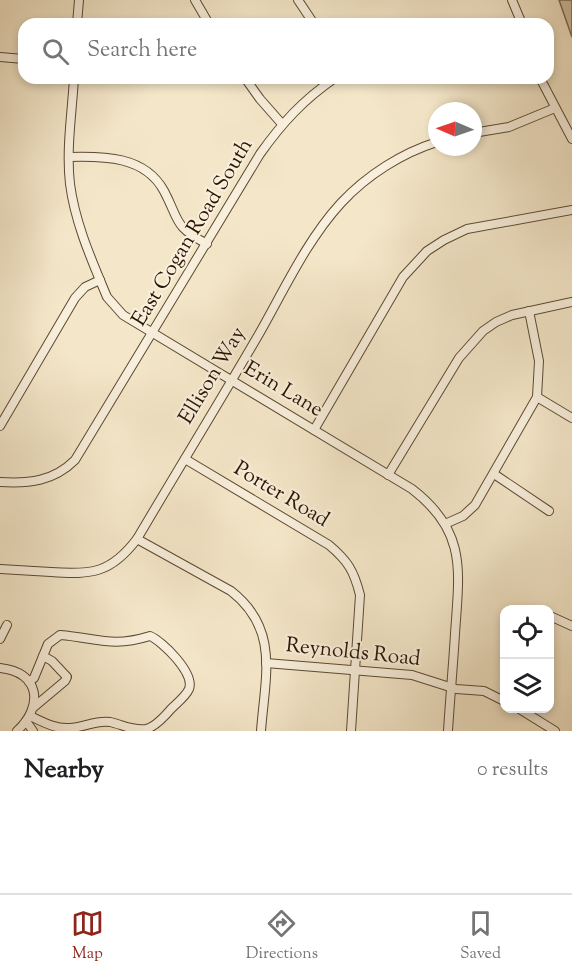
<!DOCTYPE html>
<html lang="en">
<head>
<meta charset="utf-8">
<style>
	:root { --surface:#fff; --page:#f6f6f6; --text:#202124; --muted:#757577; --line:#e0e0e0; --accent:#8f2418 }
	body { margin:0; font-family:"Sorts Mill Goudy",serif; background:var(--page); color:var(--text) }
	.controls { position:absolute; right:18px; bottom:18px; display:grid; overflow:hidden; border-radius:12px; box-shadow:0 3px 9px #0003 }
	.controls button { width:54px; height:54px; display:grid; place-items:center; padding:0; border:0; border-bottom:2px solid var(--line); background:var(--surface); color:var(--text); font:30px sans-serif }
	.compass { position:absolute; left:428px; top:102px; width:54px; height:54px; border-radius:50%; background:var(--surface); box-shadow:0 3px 9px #0003; rotate:272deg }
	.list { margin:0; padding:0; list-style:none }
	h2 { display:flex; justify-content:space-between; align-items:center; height:78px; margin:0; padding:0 24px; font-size:26px }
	h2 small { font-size:20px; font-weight:400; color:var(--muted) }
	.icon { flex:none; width:33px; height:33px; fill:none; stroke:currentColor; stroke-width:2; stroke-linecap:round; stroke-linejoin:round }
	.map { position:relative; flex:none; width:572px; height:731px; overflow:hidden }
	.search { position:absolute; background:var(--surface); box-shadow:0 3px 9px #0003; left:18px; right:18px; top:18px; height:66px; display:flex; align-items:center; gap:15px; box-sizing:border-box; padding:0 21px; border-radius:18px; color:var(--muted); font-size:22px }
	.sheet { height:162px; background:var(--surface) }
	nav { display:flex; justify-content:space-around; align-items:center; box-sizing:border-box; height:84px; border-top:2px solid var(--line); background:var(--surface); font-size:16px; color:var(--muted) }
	nav a { display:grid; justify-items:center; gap:3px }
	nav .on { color:var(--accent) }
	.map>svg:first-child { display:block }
	.green { fill:#d2c3a7; stroke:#7e6c54; stroke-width:1.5 }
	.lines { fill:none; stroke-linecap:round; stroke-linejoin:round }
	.minor-casing { stroke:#5c4932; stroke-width:10 }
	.minor { stroke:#f8efdc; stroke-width:8 }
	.labels { text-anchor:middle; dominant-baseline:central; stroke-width:4.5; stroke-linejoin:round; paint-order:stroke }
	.street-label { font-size:21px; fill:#2a1400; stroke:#f8efdc }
</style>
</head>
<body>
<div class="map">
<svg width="572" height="731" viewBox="0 0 572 731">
	<rect width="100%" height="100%" fill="#f4e7c9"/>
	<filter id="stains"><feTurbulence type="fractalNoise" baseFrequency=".00333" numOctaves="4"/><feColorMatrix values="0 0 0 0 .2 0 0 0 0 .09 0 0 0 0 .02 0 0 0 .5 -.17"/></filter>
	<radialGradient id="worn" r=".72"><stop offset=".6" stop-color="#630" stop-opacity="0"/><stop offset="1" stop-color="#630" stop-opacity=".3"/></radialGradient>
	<path class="green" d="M559,0H572V37Z"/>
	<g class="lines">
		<g class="minor-casing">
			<g id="minor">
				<path d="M195,0L209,24"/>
				<path d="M298,0L314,24"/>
				<path d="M512,0L522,24"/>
				<path d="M77,24L79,0"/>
				<path d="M0,57L24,59"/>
				<path d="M74,78C72,113 66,149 70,184C75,223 92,261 107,297L123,315L412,489C468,532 459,572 455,634C453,667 450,699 448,731"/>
				<path d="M245,78L260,99L282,124"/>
				<path d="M540,78L572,139"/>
				<path d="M473,133L509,127L555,108"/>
				<path d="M69,157C104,156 145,156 164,191C180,221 173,226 207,244"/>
				<path d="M537,397L572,418"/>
				<path d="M0,426L75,298L85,287L100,280"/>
				<path d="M314,430L403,277L427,251L444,240L467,229L572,210"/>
				<path d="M185,459L329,545C348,561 354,571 360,595L351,731"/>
				<path d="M494,474L549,511"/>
				<path d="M388,475L459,358L483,331L496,322L512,315L572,302"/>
				<path d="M0,482C29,484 54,481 75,460L260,154C282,123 303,100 335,78"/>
				<path d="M445,524L463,516L475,505L537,397L539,361L529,311"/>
				<path d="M137,539L231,591C280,629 265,677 261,731"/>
				<path d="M0,569C17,570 34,571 51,572C92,575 111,573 137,539C177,471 219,403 259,334C284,290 307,240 341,203C367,175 402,153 437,142"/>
				<path d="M550,616L572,626"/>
				<path d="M0,639L7,625"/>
				<path d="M266,663L412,675L456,689L484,691L504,701"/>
				<path d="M0,668C40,672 44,706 17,731"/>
				<path d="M29,682L34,678L48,644L60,635C98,638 111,648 150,636C162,641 195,673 189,689C186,696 176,704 171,709C165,716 155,727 146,729C133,731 123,725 110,722C95,720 83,728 69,728C55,729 43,722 30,716"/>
				<path d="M34,707L65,681L67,677L52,661L43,656"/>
				<path d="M518,708L555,731"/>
				<path d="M26,721L33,731"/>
			</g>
		</g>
		<use href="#minor" class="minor"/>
	</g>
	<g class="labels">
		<g class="street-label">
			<text transform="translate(193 233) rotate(-59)">East Cogan Road South</text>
			<text transform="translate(213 376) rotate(-59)">Ellison Way</text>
			<text transform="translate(283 390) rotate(31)">Erin Lane</text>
			<text transform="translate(281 495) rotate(31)">Porter Road</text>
			<text transform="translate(353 653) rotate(6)">Reynolds Road</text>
		</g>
	</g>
	<rect width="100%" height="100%" filter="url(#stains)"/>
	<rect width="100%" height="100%" fill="url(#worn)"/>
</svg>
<div class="controls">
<button><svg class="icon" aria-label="locate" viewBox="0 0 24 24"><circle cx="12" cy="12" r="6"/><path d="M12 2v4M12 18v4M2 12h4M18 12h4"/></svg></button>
<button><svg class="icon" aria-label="layers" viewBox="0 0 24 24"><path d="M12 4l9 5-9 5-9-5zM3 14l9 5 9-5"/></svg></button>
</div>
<svg class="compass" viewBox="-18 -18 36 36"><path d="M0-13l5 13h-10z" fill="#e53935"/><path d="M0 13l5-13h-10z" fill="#757577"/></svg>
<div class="search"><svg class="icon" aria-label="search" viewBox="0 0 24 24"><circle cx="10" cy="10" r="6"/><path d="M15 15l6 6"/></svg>Search here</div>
</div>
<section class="sheet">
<h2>Nearby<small>0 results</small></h2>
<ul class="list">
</ul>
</section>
<nav>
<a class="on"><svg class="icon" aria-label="map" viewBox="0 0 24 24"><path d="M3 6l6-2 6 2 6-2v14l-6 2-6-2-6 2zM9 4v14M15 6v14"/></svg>Map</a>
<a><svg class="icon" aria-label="directions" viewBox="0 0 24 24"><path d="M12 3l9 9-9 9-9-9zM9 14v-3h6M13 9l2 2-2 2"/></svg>Directions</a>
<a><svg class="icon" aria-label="saved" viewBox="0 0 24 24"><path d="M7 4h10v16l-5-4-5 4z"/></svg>Saved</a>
</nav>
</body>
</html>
